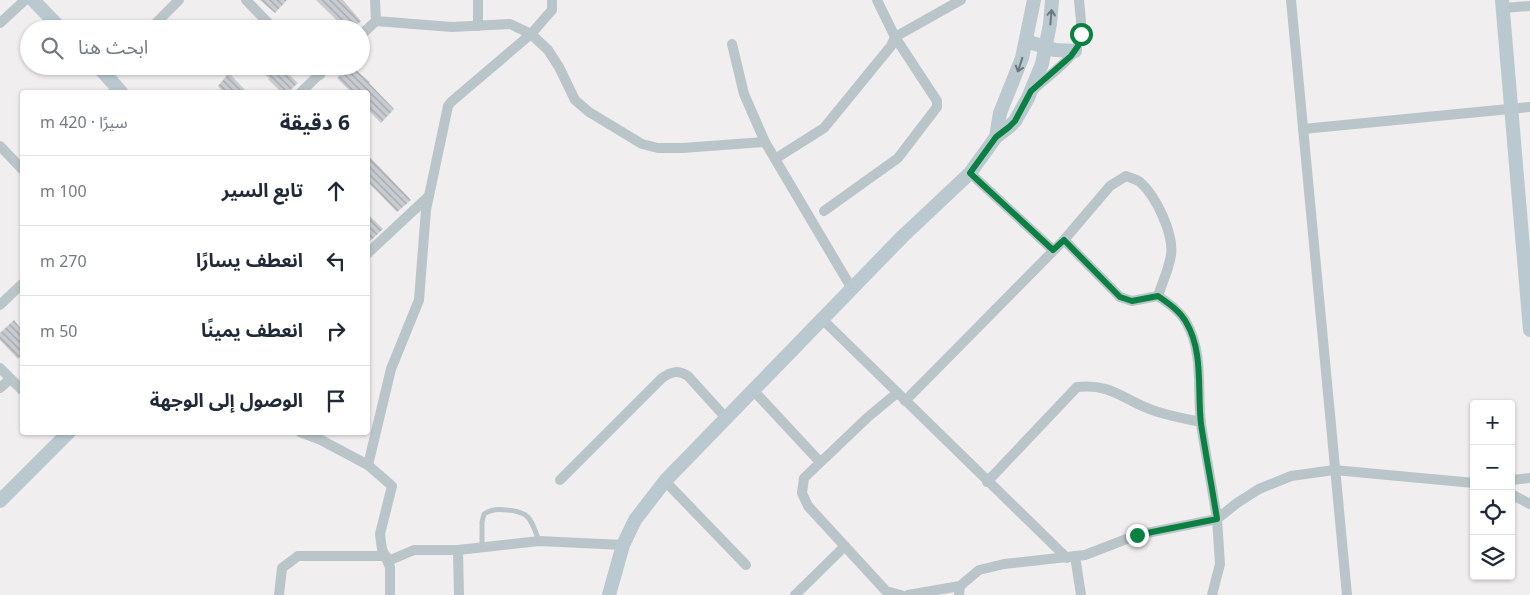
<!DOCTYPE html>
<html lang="ar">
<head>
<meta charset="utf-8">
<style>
	:root { --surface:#fff; --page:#f6f6f7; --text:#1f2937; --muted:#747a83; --line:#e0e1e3 }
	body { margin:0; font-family:"Noto Sans","Noto Sans Arabic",sans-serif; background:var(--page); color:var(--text); direction:rtl }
	.controls { position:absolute; right:15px; bottom:15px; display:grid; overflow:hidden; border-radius:5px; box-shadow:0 1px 4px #0004 }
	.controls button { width:45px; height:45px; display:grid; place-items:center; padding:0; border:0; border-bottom:1px solid var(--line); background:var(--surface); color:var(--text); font:25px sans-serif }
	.stop { position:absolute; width:15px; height:15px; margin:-11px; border:4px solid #0b8043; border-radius:50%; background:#fff }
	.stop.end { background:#0b8043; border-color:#fff; box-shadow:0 1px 5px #0008 }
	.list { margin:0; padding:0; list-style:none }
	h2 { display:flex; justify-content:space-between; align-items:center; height:65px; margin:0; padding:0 20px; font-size:21px }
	h2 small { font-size:16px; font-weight:400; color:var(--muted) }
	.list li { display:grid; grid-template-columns:32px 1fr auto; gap:15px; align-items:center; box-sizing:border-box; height:70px; padding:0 20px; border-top:1px solid var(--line) }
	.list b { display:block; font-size:19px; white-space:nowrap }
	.list em { font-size:16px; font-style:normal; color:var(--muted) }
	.icon { flex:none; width:28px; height:28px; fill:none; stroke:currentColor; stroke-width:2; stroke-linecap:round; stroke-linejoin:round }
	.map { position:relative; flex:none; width:1530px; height:595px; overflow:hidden; direction:ltr }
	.search { position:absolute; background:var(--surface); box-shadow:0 1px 4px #0004; left:20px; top:20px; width:350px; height:55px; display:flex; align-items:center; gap:12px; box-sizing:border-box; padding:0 18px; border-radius:28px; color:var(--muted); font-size:19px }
	.panel { position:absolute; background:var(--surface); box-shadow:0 1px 4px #0004; left:20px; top:90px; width:350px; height:345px; border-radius:5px; direction:rtl }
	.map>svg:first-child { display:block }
	.building { fill:url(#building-back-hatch) }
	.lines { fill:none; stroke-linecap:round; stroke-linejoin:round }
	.lane { stroke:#bac5ca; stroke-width:5 }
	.street { stroke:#bac5ca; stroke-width:10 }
	.secondary { stroke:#bac8cf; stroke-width:14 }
	.oneway { stroke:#6a787d }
	.route { stroke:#0b8043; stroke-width:6 }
</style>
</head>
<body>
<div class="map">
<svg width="1530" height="595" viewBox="0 0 1530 595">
	<defs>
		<pattern id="building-back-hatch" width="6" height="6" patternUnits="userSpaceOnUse" patternTransform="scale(1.25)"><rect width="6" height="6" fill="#c8ccd0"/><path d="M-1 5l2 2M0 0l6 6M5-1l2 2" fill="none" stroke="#a4a8ac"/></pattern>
	</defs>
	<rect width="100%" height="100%" fill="#f0eeee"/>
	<g class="building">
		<path d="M260,0H287L275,13Z"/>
		<path d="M316,0H343L361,21L352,29H346Z"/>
		<path d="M255,66H280L298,83L288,92H281L268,79L269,78Z"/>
		<path d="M351,66L370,82L369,83L394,109L381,123L368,110V92H351L337,78Z"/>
		<path d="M229,73L247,92H223L218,86Z"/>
		<path d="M368,155L411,200L397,212L368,182Z"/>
		<path d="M368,214L383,229L368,243Z"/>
		<path d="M14,320L22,330V355L18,359L0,340V333Z"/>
	</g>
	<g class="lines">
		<path class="lane" d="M482,547V522L484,514C492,509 498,509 507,510C531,512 531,520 539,541"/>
		<g class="street">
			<path d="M246,0L274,29"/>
			<path d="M375,0L376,21L452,27L510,24L531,34L548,50L559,67L575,100L589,112L642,144L658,148H682L765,142"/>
			<path d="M478,0V26"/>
			<path d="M1291,0L1347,595"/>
			<path d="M1503,8L1530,6"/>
			<path d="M0,23L25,0"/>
			<path d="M150,29L179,0"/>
			<path d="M361,35L376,21"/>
			<path d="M732,44L744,94L765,142L852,289"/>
			<path d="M311,66L320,75"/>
			<path d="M105,73L112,66"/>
			<path d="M1034,89C1048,76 1075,58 1080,40C1083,27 1080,13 1079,0"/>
			<path d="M301,92L328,66"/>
			<path d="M1303,129L1530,107"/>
			<path d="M0,146L22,169"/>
			<path d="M775,159L824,128L891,46L895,37L877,0"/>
			<path d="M970,173L1053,250"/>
			<path d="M824,211L898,158L937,107V101L895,37L961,0"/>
			<path d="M1064,240L1120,297L1132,301L1158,296C1168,303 1180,311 1186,322C1204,352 1197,391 1201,424C1206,456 1212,487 1217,519L1237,503L1259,489L1291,476L1334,470L1474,483"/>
			<path d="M368,253L429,196"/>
			<path d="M0,305L22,284"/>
			<path d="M822,319L1067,558"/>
			<path d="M0,368L22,390"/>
			<path d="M0,388L10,379"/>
			<path d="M753,390L820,462"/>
			<path d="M897,393L868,417L804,478L802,493L808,506L886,591L901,595"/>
			<path d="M905,401L1064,240L1110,186L1126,176C1130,178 1136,179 1140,182C1156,196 1174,234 1171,255C1169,269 1162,283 1158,296"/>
			<path d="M300,432L321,440L368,465L392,486L380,534L382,549L390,567V595"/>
			<path d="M368,465L391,369L419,300L426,210L448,106L451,102L531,34L552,10V0"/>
			<path d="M560,480L662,378C672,371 678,370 688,376L726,418"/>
			<path d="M1511,480L1530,478"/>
			<path d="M665,481L746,565"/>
			<path d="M987,482L1077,387C1113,383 1124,401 1155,411C1170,416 1186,419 1201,422"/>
			<path d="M1511,494L1530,504"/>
			<path d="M458,550L459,595"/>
			<path d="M1075,556L1081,595"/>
			<path d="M388,561L414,550H458L539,541L623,545"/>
			<path d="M279,595L282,568L298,556H386"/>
			<path d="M795,595L845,546"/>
			<path d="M908,595L960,586"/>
			<path d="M959,595L960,586L979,570L1004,564L1085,555L1137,535L1217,519L1220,564L1212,595"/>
		</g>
		<g class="secondary">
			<path d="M33,0L61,29"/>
			<path d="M1502,0L1530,330"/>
			<path d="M1026,41L1055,50L1075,51"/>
			<path d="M98,66L121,92"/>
			<path d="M996,137L1000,113L1022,58L1034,0"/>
			<path d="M0,501L69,432"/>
			<path d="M609,595L623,545L635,520L665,481L902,237L970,173L996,137L1009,127L1015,121L1028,98L1042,64L1050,24L1052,0"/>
		</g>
	</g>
	<defs><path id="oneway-shaft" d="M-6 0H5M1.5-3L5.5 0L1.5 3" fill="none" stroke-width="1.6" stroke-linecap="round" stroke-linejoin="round" transform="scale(1.25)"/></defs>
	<g class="oneway">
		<use href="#oneway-shaft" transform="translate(1051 17) rotate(-85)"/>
		<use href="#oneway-shaft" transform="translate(1020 65) rotate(108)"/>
	</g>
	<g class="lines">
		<path class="route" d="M1081,34L1078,46L1071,56L1031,91L1015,121L1009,127L996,137L970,173L1053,250L1064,240L1120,297L1132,301L1158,296C1168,303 1180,311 1186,322C1204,352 1197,391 1201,424C1206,456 1212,487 1217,519L1137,535"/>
	</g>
</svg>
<div class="controls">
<button>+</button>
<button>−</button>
<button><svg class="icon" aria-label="locate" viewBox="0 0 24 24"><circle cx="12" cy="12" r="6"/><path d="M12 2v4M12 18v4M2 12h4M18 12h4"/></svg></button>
<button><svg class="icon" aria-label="layers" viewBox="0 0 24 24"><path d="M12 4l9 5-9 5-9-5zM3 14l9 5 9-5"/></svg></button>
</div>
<div class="stop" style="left:1081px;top:34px"></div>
<div class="stop end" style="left:1137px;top:535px"></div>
<div class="search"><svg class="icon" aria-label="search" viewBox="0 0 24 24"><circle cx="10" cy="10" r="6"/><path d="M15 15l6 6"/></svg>ابحث هنا</div>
<section class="panel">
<h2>6 دقيقة<small>سيرًا · 420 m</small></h2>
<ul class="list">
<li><svg class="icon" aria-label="ahead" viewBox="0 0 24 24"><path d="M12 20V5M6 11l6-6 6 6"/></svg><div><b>تابع السير</b></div><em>100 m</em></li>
<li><svg class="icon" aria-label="left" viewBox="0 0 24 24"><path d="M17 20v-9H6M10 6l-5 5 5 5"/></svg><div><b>انعطف يسارًا</b></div><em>270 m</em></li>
<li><svg class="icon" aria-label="right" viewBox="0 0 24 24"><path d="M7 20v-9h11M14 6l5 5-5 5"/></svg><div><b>انعطف يمينًا</b></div><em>50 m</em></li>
<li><svg class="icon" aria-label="arrive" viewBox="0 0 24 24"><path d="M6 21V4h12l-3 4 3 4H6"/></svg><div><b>الوصول إلى الوجهة</b></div></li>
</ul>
</section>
</div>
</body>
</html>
